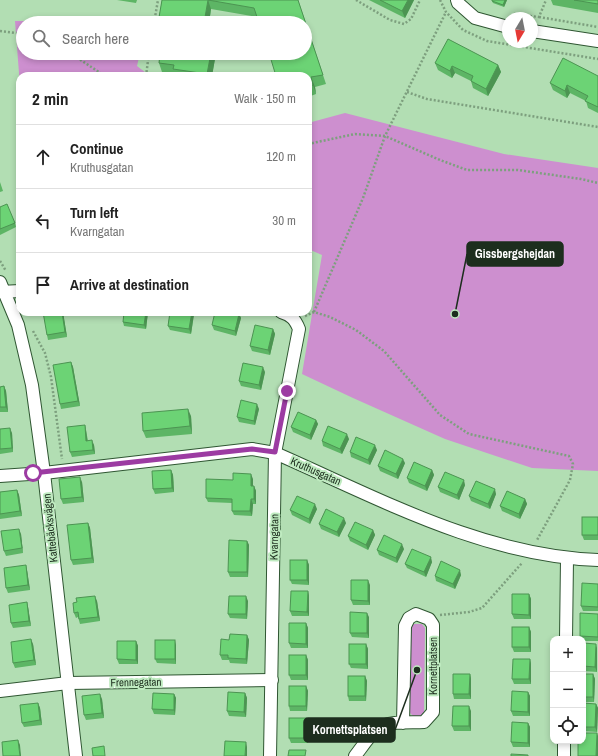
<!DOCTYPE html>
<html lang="en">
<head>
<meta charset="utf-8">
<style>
	:root { --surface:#fff; --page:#f6f6f6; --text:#222; --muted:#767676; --line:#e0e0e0 }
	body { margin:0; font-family:"Archivo Narrow",sans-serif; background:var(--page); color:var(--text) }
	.controls { position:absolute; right:12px; bottom:12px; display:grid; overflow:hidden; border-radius:8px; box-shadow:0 2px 6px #0003 }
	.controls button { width:36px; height:36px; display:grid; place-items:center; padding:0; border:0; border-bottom:1px solid var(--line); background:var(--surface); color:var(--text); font:20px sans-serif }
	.compass { position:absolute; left:502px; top:12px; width:36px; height:36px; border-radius:50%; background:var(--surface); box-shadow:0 2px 6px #0003; rotate:190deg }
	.stop { position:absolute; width:12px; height:12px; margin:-9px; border:3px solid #9c3ba2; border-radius:50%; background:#fff }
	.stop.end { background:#9c3ba2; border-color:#fff; box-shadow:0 1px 4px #0008 }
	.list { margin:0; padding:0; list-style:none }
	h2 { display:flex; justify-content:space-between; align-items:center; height:52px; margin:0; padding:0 16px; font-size:17px }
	h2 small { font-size:13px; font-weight:400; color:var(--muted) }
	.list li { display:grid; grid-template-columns:26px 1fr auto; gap:12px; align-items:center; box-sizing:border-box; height:64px; padding:0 16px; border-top:1px solid var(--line) }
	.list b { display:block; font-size:15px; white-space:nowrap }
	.list p { margin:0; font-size:13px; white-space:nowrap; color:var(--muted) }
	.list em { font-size:13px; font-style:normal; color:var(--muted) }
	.icon { flex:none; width:22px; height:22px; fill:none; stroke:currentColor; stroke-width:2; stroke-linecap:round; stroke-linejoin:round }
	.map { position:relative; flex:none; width:598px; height:756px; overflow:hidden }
	.search { position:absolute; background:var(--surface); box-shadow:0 2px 6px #0003; left:16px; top:16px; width:296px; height:44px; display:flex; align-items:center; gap:10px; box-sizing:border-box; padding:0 14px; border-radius:22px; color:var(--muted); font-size:15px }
	.panel { position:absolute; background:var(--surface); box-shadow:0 2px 6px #0003; left:16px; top:72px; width:296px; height:244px; border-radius:12px }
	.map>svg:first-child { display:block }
	.green { fill:#cd8fcf }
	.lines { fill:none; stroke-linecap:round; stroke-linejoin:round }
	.minor-casing { stroke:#2f5632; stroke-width:14 }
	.path { stroke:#7d9f7e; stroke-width:2.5; stroke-dasharray:2 2; stroke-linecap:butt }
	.minor { stroke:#fff; stroke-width:12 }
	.wall { fill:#5db565 }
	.shaded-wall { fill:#4c9452 }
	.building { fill:#6cd375; stroke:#4c9452 }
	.route { stroke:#9c3ba2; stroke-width:5 }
	.labels { text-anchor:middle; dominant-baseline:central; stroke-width:4; stroke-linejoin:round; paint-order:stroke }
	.street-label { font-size:11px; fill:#1d2e1e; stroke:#bfebc0 }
	.leader { fill:none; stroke:#1d2e1e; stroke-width:1.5 }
	.callout-dot { fill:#1d2e1e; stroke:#bfebc0; stroke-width:1.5 }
	.callout { fill:#1d2e1e; stroke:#1d2e1e; stroke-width:1.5 }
	.callout-label { font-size:12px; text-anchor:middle; font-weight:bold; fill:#fff }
</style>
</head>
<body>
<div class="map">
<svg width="598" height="756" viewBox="0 0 598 756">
	<rect width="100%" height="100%" fill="#b2deb3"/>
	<g class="green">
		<path d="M15,21L146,22L23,23V53H140L137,66L150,76H20V86Z"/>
		<path d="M345,113L504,154L598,168V471L532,468L445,439L353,398L302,374L322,255L308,249V123Z"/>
		<path d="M414,624H422L425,628L424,712L420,717H414L409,712L410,627Z"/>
	</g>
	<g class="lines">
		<g class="minor-casing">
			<g id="minor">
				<path d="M457,0L458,3L475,18L508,27"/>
				<path d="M532,31L598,41"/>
				<path d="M0,282L18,325L32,385L44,473L76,756"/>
				<path d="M0,292L20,291"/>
				<path d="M0,476L44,473L252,449L275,453C378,498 483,556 598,560"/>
				<path d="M566,639L567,559"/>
				<path d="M0,691L68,683L272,680"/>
				<path d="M270,756L275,453L299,329C295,319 291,315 281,312"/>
				<path d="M355,756C362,747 369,736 377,729C388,720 411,723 424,722L433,712V625L429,619L416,614L409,618L405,626L403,723"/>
				<path d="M564,756V741"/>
			</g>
		</g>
		<g class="path">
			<path d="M356,0L390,20L404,24L411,19L420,0"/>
			<path d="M440,0L446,12L463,30L487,41L598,59"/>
			<path d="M514,14L539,17L546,0"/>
			<path d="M539,17L598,27"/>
			<path d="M154,23L158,0"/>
			<path d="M0,31L23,34"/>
			<path d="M70,53L105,76"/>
			<path d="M146,76L149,53"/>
			<path d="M407,92L427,99L598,127"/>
			<path d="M308,144L355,134L385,136L440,160L467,170H518L581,179L598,183"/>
			<path d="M0,261L6,271"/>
			<path d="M314,312L363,198L385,136L446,12"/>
			<path d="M305,316L314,312L330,317L356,330L384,351L440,415L469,434L569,456L573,464L570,480L537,540"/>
			<path d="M33,331L45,353L51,377L62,459"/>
			<path d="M440,615L469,612L482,608L522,563"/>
		</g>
		<use href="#minor" class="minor"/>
	</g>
	<g class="wall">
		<path d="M117,0H137L136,3Z"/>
		<path d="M162,0H298L326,84L315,87L316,94L308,97V76L257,17L211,9L209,23H158Z"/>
		<path d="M369,0H414L405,18Z"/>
		<path d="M507,0L504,7L493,3L492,1Z"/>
		<path d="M551,0H598V13L553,5Z"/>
		<path d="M160,53H216L212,76H176L175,74L162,72L159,63Z"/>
		<path d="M435,63L498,65L501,72L488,96L473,88L471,81L455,73L452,78L438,70Z"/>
		<path d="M598,76V113L588,108L586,101L570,93L567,98L553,90L550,83Z"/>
		<path d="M0,182L3,191L0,192Z"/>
		<path d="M0,207L15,223L16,227L0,235Z"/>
		<path d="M63,312L67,337L48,340L47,335Z"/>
		<path d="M148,312L146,329L124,326L123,322Z"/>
		<path d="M170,312H193L194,314L191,334L170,330L168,326Z"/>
		<path d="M239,314L241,318L236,336L214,330L212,325Z"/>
		<path d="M273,329L275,334L270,355L252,351L250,346Z"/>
		<path d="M71,362L73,367L80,406L61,409L60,404Z"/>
		<path d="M265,372L261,390L241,386L239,381Z"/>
		<path d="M4,386L6,391L8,412H0V387Z"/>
		<path d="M259,409L255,425L239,422L237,417Z"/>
		<path d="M191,416L192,434L146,438L143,431Z"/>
		<path d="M316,420L318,424L311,440L293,432L291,427Z"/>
		<path d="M85,425L86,430L88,441L94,445L95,454L72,457L70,452Z"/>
		<path d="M0,429L12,433L13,452L0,454Z"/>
		<path d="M349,439L342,454L323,446L322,441Z"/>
		<path d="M377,450L370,465L351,457L350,452Z"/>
		<path d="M405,463L398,479L380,471L378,466Z"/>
		<path d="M171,470L173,475L174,492L155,494L153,489Z"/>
		<path d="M432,470L434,475L427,491L409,483L407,478Z"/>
		<path d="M253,479V486H254L256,491V504H253L252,516L234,515L232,511V503L208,502L206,498L233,480Z"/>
		<path d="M82,482L84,502L63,504L61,499Z"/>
		<path d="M465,485L459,500L440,492L438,487Z"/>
		<path d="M17,490L19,495L22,516L0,519V492Z"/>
		<path d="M496,494L490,509L471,501L469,496Z"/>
		<path d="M525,499L527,504L520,519L502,511L500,506Z"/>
		<path d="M317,509L310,524L292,515L290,510Z"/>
		<path d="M598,517V540H584L582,535Z"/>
		<path d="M88,523L90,528L94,563L73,565L71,560Z"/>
		<path d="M346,523L339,537L321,529L319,524Z"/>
		<path d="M373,530L375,535L368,550L350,541L348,536Z"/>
		<path d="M21,534L23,553L6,556L4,551Z"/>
		<path d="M247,541L249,545L248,577H230L228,572Z"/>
		<path d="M404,549L397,563L379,555L377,550Z"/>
		<path d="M307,560L309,565V585L292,584L290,580Z"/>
		<path d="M432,562L426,577L407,568L405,564Z"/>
		<path d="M26,565L27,570L30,590L8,593L6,588Z"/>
		<path d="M461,575L455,589L436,581L435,576Z"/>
		<path d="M598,584V611H583L581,606Z"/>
		<path d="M370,585V605H353L351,600Z"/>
		<path d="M308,591L309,596V616H292L290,611Z"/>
		<path d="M529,594L531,599V619H514L512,614Z"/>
		<path d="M97,601L100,621L80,624L78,617L76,618L74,613Z"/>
		<path d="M248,601L247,619L230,618L228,614Z"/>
		<path d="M27,602L28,607L31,626L13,628L11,623Z"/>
		<path d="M598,614V641H583V639H581L580,636Z"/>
		<path d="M369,617V638L352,637L350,633Z"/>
		<path d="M306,623L308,628V648H291L289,643Z"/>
		<path d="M529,627L531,632V652H514L512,647Z"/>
		<path d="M247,635L249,640L247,664L230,663L229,660H222L220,655L229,640Z"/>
		<path d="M136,641L138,646V664H119L117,659Z"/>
		<path d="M583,643L597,648V672L583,671Z"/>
		<path d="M33,644L36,665L15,668L13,663Z"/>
		<path d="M366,644L368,649V669L351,668L349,664Z"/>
		<path d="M176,645V664L157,663L155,659Z"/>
		<path d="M306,655L308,660V680H291L289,675Z"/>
		<path d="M530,659L531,664V684H514L512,679Z"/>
		<path d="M470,674L471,679V699H454L453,694Z"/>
		<path d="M583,674H593L595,679L594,702H583Z"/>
		<path d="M365,676L367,681L366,701H349L348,696Z"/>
		<path d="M306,686L308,691L307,711H290L289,706Z"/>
		<path d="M528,692L530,696V716H513L511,711Z"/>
		<path d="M245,693L247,698L246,717L229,716L227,711Z"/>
		<path d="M174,694L176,698L175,715L154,714L152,709Z"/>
		<path d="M102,699L104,718L86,720L84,715Z"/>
		<path d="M38,703L40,708L42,725L24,727L22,723Z"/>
		<path d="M583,703L596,704L598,708L597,732L583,731Z"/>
		<path d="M471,711V731H454L452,726Z"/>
		<path d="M308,723V743H291L289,738Z"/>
		<path d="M528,723L530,727V747H513L511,742Z"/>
	</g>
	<g class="shaded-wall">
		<path d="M208,0L211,9L209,23H204Z"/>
		<path d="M408,0H414L405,18L402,11Z"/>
		<path d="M505,0H507L504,7L503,5Z"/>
		<path d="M211,53H216L212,76H208L207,74Z"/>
		<path d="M498,65L501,72L488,96L486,89Z"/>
		<path d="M452,66L455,73L452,78L450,71Z"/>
		<path d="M311,77L315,87L316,94L313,85Z"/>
		<path d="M567,85L570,93L567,98L565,91Z"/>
		<path d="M62,312H63L67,337L65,332Z"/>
		<path d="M146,312H148L146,329L144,325Z"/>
		<path d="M192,312H193L194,314L191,334L189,329Z"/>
		<path d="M239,314L241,318L236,336L235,331Z"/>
		<path d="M273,329L275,334L270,355L268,350Z"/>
		<path d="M71,362L73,367L80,406L78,401Z"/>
		<path d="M263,367L265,372L261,390L259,385Z"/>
		<path d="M4,386L6,391L8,412L6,407Z"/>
		<path d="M257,404L259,409L255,425L254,421Z"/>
		<path d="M188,409L191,416L192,434L190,426Z"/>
		<path d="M316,420L318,424L311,440L310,435Z"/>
		<path d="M85,425L86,430L88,446L86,441Z"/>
		<path d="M10,428L12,433L13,452L12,448Z"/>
		<path d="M347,434L349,439L342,454L340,449Z"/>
		<path d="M92,440L94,445L95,454L93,450Z"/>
		<path d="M375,445L377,450L370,465L368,460Z"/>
		<path d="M403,459L405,463L398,479L396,474Z"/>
		<path d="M171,470L173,475L174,492L172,488Z"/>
		<path d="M432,470L434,475L427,491L425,486Z"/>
		<path d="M251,474L253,479V491L251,486Z"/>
		<path d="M80,477L82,482L84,502L82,497Z"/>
		<path d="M464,480L465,485L459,500L457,495Z"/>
		<path d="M254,486L256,491V504L254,499Z"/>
		<path d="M495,489L496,494L490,509L488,504Z"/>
		<path d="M17,490L19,495L22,516L20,511Z"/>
		<path d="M251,499L253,504L252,516L250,511Z"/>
		<path d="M525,499L527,504L520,519L519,514Z"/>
		<path d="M315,504L317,509L310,524L309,519Z"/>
		<path d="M344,518L346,523L339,537L337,532Z"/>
		<path d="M88,523L90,528L94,563L92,558Z"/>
		<path d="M19,529L21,534L23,553L22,548Z"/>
		<path d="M373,530L375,535L368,550L366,545Z"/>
		<path d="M247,541L249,545L248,577L247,572Z"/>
		<path d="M402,544L404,549L397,563L396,558Z"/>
		<path d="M431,557L432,562L426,577L424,572Z"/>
		<path d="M307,560L309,565V585L307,580Z"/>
		<path d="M26,565L27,570L30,590L28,585Z"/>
		<path d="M460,570L461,575L455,589L453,584Z"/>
		<path d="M368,580L370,585V605L368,601Z"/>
		<path d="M308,591L309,596V616L307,612Z"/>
		<path d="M529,594L531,599V619L529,615Z"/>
		<path d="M95,596L97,601L100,621L98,617Z"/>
		<path d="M246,596L248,601L247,619L246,614Z"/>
		<path d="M27,602L28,607L31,626L29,621Z"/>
		<path d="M367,613L369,617V638L367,633Z"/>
		<path d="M306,623L308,628V648L306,644Z"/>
		<path d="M529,627L531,632V652L529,647Z"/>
		<path d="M247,635L249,640L247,664L246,659Z"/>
		<path d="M31,639L33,644L36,665L34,660Z"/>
		<path d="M175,640L176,645V664L175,659Z"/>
		<path d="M136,641L138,646V664L136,660Z"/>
		<path d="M366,644L368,649V669L366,664Z"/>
		<path d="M596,644L597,648V672L595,667Z"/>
		<path d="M306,655L308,660V680L306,675Z"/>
		<path d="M530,659L531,664V684L529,679Z"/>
		<path d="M470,674L471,679V699L469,694Z"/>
		<path d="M593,674L595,679L594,702L593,697Z"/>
		<path d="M365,676L367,681L366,701L365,696Z"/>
		<path d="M306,686L308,691L307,711L306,706Z"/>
		<path d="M528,692L530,696V716L528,712Z"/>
		<path d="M245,693L247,698L246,717L244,712Z"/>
		<path d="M100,694L102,699L104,718L102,713Z"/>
		<path d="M174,694L176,698L175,715L174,710Z"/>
		<path d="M38,703L40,708L42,725L40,720Z"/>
		<path d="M596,704L598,708L597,732L595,727Z"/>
		<path d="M469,706L471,711V731L469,726Z"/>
		<path d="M306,718L308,723V743L306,738Z"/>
		<path d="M528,723L530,727V747L528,743Z"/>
		<path d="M597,733L598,736V756H596Z"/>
		<path d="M18,740L20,745L21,756H20Z"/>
		<path d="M246,742L247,747V756H245Z"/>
	</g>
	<g class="building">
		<path d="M162,0H298L323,75L311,77L313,85L308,87V76H276L269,53H305V23H259L254,8L208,0L204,23H158Z"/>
		<path d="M380,0H408L402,11Z"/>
		<path d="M492,0H505L503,5L492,1Z"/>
		<path d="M574,0H598V4Z"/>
		<path d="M448,39L498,65L486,89L471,81L473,76L452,66L450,71L435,63Z"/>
		<path d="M160,53H211L207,74L173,69L174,65L159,63Z"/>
		<path d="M563,58L598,76V107L585,101L588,96L567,85L565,91L550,83Z"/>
		<path d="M7,204L15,223L0,229V207Z"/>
		<path d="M20,246V266H19L17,247Z"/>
		<path d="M43,312H62L65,332L47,335Z"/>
		<path d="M124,312H146L144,325L123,322Z"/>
		<path d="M170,312H192L189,329L168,326Z"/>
		<path d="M215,312H232L239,314L235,331L212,325Z"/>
		<path d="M255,325L273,329L268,350L250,346Z"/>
		<path d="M71,362L78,401L60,404L53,365Z"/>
		<path d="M243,363L263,367L259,385L239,381Z"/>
		<path d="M4,386L6,407H0V387Z"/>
		<path d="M241,400L257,404L254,421L237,417Z"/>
		<path d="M188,409L190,426L143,431L142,413Z"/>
		<path d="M298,412L316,420L310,435L291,427Z"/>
		<path d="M85,425L86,441L92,440L93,450L70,452L67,427Z"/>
		<path d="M328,426L347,434L340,449L322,441Z"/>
		<path d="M10,428L12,448L0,449V429Z"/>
		<path d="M356,437L375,445L368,460L350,452Z"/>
		<path d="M385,450L403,459L396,474L378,466Z"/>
		<path d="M414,462L432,470L425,486L407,478Z"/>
		<path d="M171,470L172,488L153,489L152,471Z"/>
		<path d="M445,472L464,480L457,495L438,487Z"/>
		<path d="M233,473L251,474V486H254V499H251L250,511H232V499L206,498V479L233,480Z"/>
		<path d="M80,477L82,497L61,499L59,479Z"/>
		<path d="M476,481L495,489L488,504L469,496Z"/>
		<path d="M17,490L20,511L0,514V492Z"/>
		<path d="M507,491L525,499L519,514L500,506Z"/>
		<path d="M297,496L315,504L309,519L290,510Z"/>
		<path d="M326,509L344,518L337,532L319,524Z"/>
		<rect x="582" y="517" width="16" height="18"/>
		<path d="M355,522L373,530L366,545L348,536Z"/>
		<path d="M88,523L92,558L71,560L67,525Z"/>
		<path d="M19,529L22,548L4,551L1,531Z"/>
		<path d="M384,535L402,544L396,558L377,550Z"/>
		<path d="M229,540L247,541V572H228Z"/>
		<path d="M412,549L431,557L424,572L405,564Z"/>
		<rect x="290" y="560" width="17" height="20"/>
		<path d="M441,561L460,570L453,584L435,576Z"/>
		<path d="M26,565L28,585L6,588L4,568Z"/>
		<path d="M351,580H368V601L351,600Z"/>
		<path d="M582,583L598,584V607L581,606Z"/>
		<path d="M291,591H308L307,612L290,611Z"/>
		<path d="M512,594H529V615L512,614Z"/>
		<path d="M95,596L98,617L79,619L78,612L74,613L73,603L77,602L76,598Z"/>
		<path d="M229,596H246V614H228Z"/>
		<path d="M27,602L29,621L11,623L9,605Z"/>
		<path d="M350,612L367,613V633H350Z"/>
		<path d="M580,613L598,614V637L580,636Z"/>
		<path d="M289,623H306V644L289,643Z"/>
		<rect x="512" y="627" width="17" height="20"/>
		<path d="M230,634L247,635L246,659L228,658V655H220L221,639L229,640Z"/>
		<path d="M31,639L34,660L13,663L11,642Z"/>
		<rect x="155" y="640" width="20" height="19"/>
		<path d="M117,641H136V660L117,659Z"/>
		<path d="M583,643L596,644L595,667L583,666Z"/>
		<rect x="349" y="644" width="17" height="20"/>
		<rect x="289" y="655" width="17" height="20"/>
		<path d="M513,659H530L529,679H512Z"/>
		<path d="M453,674H470L469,694H453Z"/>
		<rect x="583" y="674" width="10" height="23"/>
		<rect x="348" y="676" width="17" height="20"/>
		<rect x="289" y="686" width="17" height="20"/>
		<path d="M512,691L528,692V712L511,711Z"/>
		<path d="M228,692L245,693L244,712L227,711Z"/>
		<path d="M153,693L174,694V710L152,709Z"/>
		<path d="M100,694L102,713L84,715L82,696Z"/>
		<path d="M38,703L40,720L22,723L20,705Z"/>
		<path d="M583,703L596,704L595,727H583Z"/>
		<path d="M453,706H469V726H452Z"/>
		<rect x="289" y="718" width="17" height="20"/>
		<path d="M512,722L528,723V743L511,742Z"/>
		<path d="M583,733H597L596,756H578V741H583Z"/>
		<path d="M18,740L20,756H3L2,742Z"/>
		<path d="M225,741L246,742L245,756H224Z"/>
		<path d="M104,746L105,756H93L92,748Z"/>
		<path d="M289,750H306L305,756H288Z"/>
		<path d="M511,754L528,755V756H511Z"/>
	</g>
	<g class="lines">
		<path class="route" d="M33,473L252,449L275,452L287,391"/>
	</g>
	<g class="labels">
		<g class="street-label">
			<text transform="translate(316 471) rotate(24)">Kruthusgatan</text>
			<text transform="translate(50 528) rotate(-96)">Kattebäcksvägen</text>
			<text transform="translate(274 537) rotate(-89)">Kvarngatan</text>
			<text transform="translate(433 666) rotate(-90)">Kornettplatsen</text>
			<text transform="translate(136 682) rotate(-1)">Frennegatan</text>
		</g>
	</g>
	<path class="leader" d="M455 314L467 254M417 670L395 730"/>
	<g class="callout-dot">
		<circle cx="455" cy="314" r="4"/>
		<circle cx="417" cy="670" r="4"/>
	</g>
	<g class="callout">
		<rect x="467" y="242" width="96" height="24" rx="4"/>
		<rect x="304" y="718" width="91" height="24" rx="4"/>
	</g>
	<g class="callout-label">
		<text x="515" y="258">Gissbergshejdan</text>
		<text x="350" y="734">Kornettsplatsen</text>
	</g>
</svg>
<div class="controls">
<button>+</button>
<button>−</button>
<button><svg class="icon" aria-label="locate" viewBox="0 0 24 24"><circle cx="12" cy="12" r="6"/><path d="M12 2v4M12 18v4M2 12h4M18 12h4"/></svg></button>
</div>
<svg class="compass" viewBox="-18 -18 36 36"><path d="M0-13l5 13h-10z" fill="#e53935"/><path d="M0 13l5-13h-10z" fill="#767676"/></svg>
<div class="stop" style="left:33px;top:473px"></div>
<div class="stop end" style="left:287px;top:391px"></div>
<div class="search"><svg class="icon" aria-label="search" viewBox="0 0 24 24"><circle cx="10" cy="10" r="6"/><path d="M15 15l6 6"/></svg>Search here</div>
<section class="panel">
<h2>2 min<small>Walk · 150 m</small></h2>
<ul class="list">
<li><svg class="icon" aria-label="ahead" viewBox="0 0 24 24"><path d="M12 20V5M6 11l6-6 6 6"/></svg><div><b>Continue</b><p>Kruthusgatan</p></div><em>120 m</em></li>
<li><svg class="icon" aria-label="left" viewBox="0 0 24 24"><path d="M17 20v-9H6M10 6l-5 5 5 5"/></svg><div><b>Turn left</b><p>Kvarngatan</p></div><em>30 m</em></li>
<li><svg class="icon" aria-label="arrive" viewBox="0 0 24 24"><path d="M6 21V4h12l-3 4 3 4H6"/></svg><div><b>Arrive at destination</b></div></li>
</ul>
</section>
</div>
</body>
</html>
